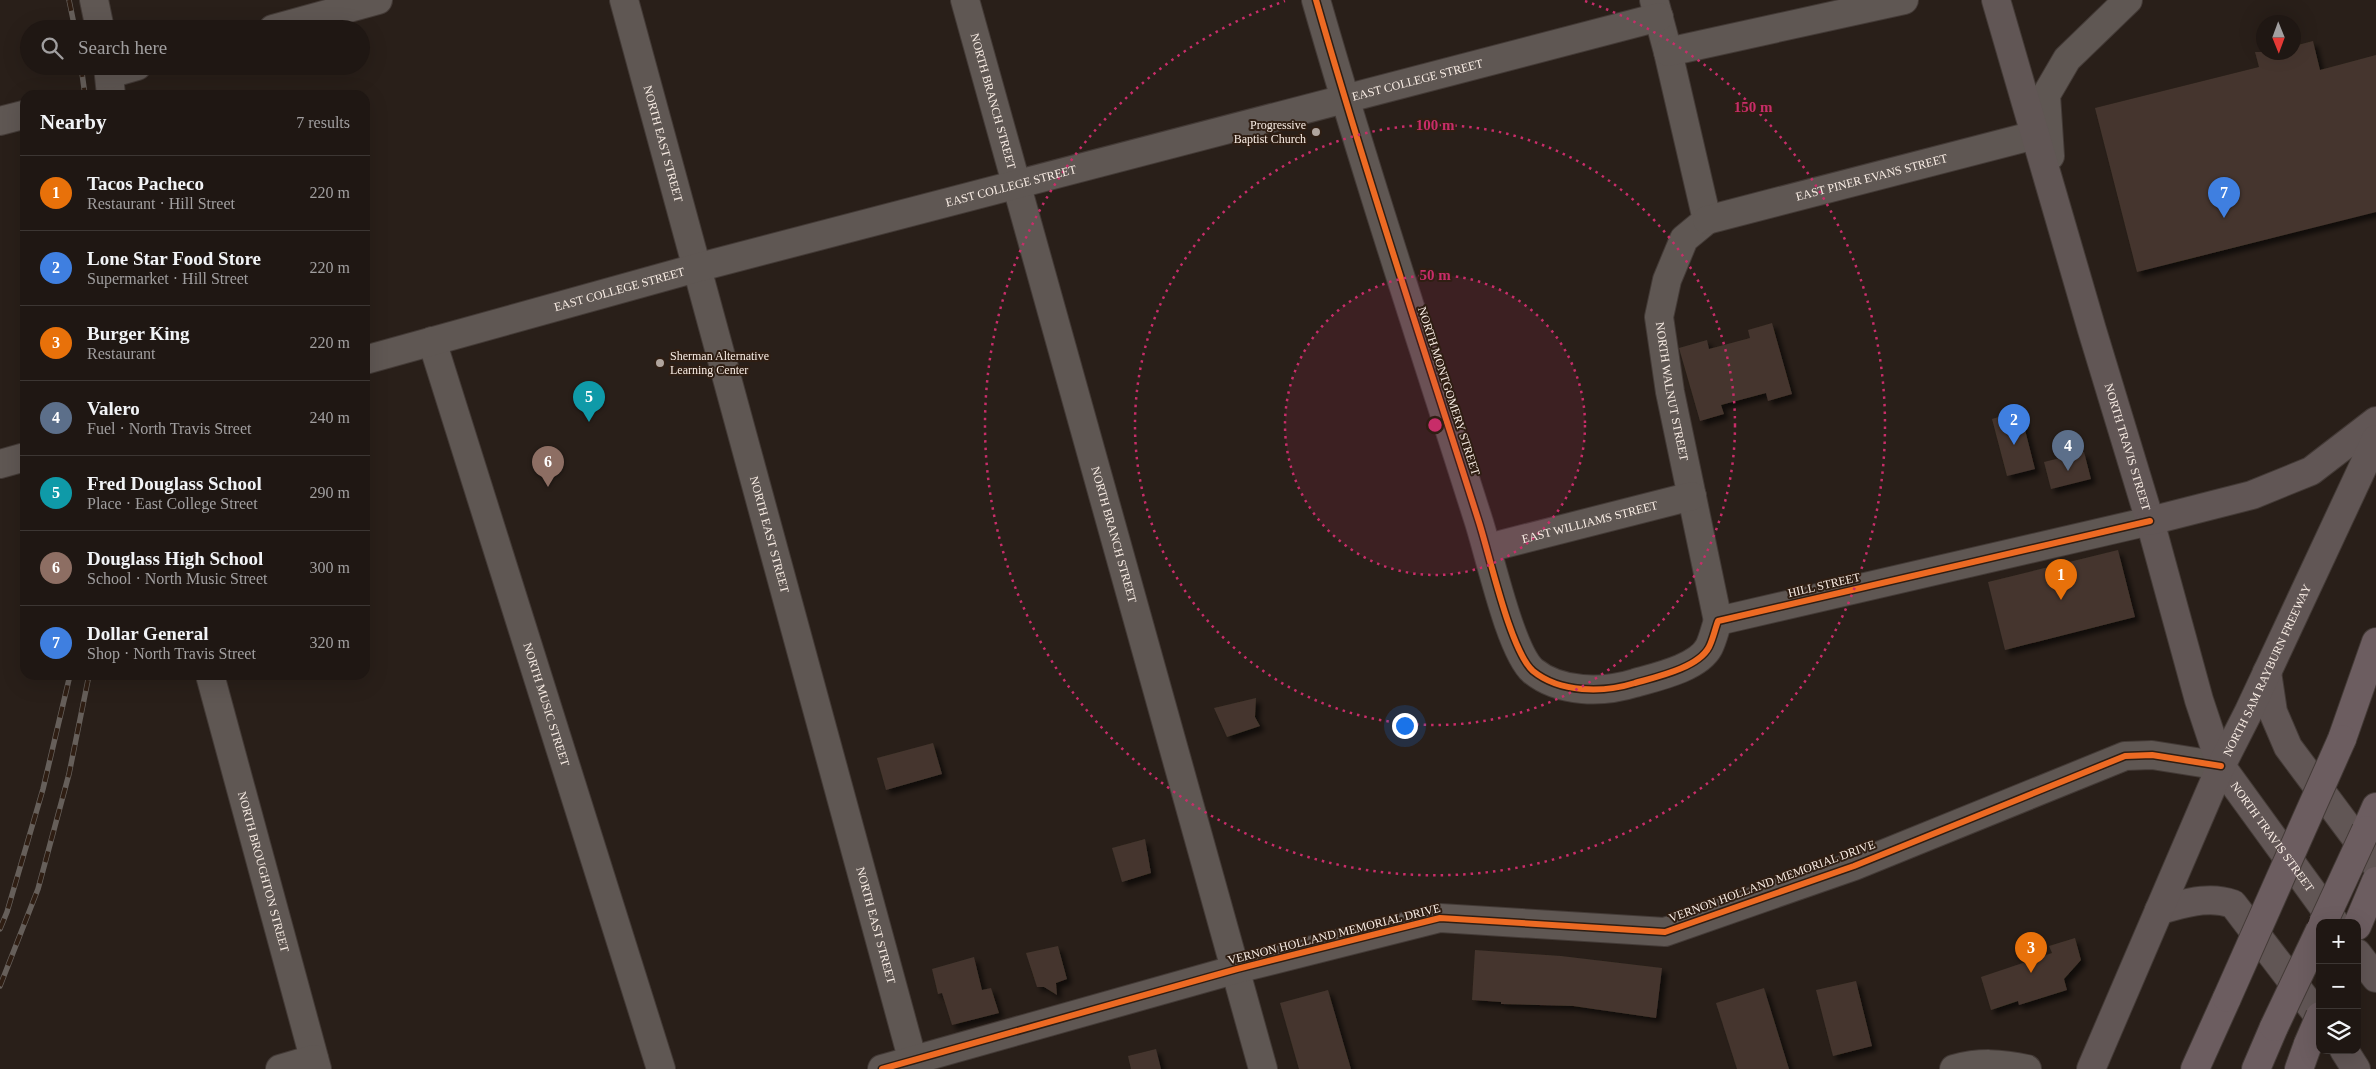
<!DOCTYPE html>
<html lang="en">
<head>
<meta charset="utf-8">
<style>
	:root { --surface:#1f1713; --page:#2c2421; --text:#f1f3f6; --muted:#a19fa0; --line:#3c3633; --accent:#b0a59e }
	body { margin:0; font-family:Georgia,serif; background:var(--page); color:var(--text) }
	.controls { position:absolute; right:15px; bottom:15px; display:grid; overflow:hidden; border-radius:10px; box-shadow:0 5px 20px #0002 }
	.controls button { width:45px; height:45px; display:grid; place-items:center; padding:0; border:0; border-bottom:1px solid var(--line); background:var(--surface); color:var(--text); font:25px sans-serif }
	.compass { position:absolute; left:2256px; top:15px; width:45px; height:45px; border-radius:50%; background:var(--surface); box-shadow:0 5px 20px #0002; rotate:179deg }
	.you { position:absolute; left:1404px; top:725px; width:18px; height:18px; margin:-12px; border:4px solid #fff; border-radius:50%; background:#1a73e8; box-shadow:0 0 0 8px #1a73e833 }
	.badge { display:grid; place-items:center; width:32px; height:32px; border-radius:50%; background:var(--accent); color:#fff; font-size:16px; font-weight:700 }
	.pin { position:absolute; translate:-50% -41px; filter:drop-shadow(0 1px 2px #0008) }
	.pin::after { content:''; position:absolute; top:26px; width:18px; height:15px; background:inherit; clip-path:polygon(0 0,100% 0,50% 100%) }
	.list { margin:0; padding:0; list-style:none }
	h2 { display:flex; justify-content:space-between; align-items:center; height:65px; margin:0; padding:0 20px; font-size:21px }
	h2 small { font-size:16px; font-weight:400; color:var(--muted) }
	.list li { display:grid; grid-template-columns:32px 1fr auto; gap:15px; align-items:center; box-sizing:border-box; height:75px; padding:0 20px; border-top:1px solid var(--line) }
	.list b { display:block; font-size:19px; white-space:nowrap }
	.list p { margin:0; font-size:16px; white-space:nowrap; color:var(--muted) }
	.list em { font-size:16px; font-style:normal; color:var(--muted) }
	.icon { flex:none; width:28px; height:28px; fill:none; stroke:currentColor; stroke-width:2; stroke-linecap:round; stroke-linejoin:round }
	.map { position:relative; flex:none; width:2376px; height:1069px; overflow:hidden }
	.search { position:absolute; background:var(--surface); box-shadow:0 5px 20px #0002; left:20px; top:20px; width:350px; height:55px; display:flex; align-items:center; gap:12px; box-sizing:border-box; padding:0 18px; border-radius:28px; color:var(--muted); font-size:19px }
	.panel { position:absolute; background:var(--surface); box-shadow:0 5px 20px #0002; left:20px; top:90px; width:350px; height:590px; border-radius:15px }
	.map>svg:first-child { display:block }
	.building { fill:#44362d; filter:url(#shadow) }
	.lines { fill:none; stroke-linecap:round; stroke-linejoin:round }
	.minor-casing { stroke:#433a36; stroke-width:30 }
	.major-casing { stroke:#433a36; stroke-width:30 }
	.highway-casing { stroke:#433a36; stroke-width:30 }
	.minor { stroke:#5f5753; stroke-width:28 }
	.major { stroke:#615655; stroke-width:28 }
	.highway { stroke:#6c5d60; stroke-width:28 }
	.rail-casing { stroke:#665f5a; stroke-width:5.5 }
	.rail { stroke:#2f1e13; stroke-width:4; stroke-dasharray:11; stroke-linecap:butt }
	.highway-bridge-casing { stroke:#433a36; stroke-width:30; stroke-linecap:butt }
	.highway-bridge { stroke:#6c5d60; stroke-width:28 }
	.cycleway-casing { stroke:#2f1e13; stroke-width:9 }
	.cycleway { stroke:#ed6a23; stroke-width:6 }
	.ring { fill:none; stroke:#c82d69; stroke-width:2.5; stroke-dasharray:2.5 5 }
	.poi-dot { fill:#b0a59e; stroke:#2f1e13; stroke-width:2 }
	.labels { text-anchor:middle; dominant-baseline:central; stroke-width:4; stroke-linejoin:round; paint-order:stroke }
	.street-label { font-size:12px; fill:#f9ede5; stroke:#2f1e13 }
	.poi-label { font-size:12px; fill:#f9ede5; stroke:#2f1e13; text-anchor:end }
	.centre { fill:#c82d69; stroke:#2f1e13; stroke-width:2.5 }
	.ring-label { font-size:15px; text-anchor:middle; font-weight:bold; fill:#c82d69; stroke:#2f1e13; stroke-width:4; stroke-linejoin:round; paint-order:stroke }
</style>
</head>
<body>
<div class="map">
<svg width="2376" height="1069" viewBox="0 0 2376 1069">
	<defs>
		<filter id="shadow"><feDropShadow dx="4.5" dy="4.5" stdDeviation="2.5" flood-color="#0009"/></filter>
	</defs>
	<rect width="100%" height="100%" fill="#291f19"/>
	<g class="building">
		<path d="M2313,41L2320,70L2376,55V212L2137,272L2095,108L2259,67L2255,52H2294V46Z"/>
		<path d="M1772,323L1792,394L1768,401L1766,393L1721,405L1724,414L1700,421L1679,348L1707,340L1709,349L1750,338L1748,330Z"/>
		<path d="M2009,414L2011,421L2022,418L2035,469L2007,476L1992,419Z"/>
		<path d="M2084,452L2091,479L2051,489L2044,462Z"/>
		<path d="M2118,550L2135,617L2005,650L1988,582Z"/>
		<path d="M1256,698L1255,717L1260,726L1227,737L1214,708Z"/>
		<path d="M933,743L942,774L886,790L877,758Z"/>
		<path d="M1145,839L1151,873L1122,882L1112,848Z"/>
		<path d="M2075,938L2081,960L2064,979L2067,990L2019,1005L2018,1001L1991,1010L1981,977L2052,953L2049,946Z"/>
		<path d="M1058,946L1067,979L1056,983L1057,995L1044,987H1037L1026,953Z"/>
		<path d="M1475,950L1561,956L1662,968L1656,1018L1573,1006L1501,1004V1002L1472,1000Z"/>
		<path d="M974,957L982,990L991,988L999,1013L952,1025L942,993L938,994L932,969Z"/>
		<path d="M1856,981L1872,1046L1833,1056L1816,990Z"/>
		<path d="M1764,988L1789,1069H1737L1716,1003Z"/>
		<path d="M1328,990L1351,1069H1299L1280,1003Z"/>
		<path d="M1156,1049L1161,1069H1131L1128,1056Z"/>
	</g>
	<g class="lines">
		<g class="minor-casing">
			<g id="minor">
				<path d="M94,0L100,29"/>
				<path id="s1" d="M624,0L915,1069"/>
				<path id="s2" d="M965,0L1263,1069"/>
				<path d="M1316,0C1366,174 1423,346 1478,519C1489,552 1510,651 1533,671C1560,693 1603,693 1635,683C1656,677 1698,668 1709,647C1713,639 1715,629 1718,621L2150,521"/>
				<path id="s3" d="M1654,0L1668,52L1707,220L1684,239L1667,280L1659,317L1670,392L1718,621"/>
				<path d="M273,29L378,0"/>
				<path d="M1668,52L1904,0"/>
				<path d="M108,66L111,95"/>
				<path d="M109,74L137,66"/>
				<path d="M0,121L23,115"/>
				<path d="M2050,156L2046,95L2067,59L2128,0"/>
				<path id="s4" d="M1707,220L2035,135"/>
				<path id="s5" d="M432,341L661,1069"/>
				<path id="s6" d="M365,360L696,268L1659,17"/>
				<path d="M0,464L25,457"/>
				<path id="s7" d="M1488,548L1692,496"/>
				<path id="s8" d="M210,675L317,1069"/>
				<path d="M280,1069L314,1059"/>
				<path d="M882,1069L1237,969L1440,918L1665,932L1854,866L2125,756L2152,755L2221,766"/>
				<path d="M1954,1069C1979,1062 2001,1063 2027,1069"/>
			</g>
		</g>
		<g class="major-casing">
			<g id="major">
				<path id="s9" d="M1996,0L2092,330L2150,521L2199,700L2221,766L2335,923"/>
				<path d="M2150,521L2252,495L2311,471L2376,421"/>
				<path d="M2267,672L2273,712L2288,747L2376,865"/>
				<path d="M2159,910C2184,904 2208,895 2233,904L2320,1018"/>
				<path d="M2357,953L2376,978"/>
				<path d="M2344,1050L2356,1069"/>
				<path id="s10" d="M2091,1069L2221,766L2249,711L2376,439"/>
			</g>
		</g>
		<g class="highway-casing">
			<g id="highway">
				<path d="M2342,739L2376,642"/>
				<path d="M2366,830L2376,807"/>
				<path d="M2357,926L2376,881"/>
				<path d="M2195,1069L2227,998"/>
				<path d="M2256,1069L2274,1027"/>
				<path d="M2299,1069L2308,1044"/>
			</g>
		</g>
		<use href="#minor" class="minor"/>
		<use href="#major" class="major"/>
		<use href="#highway" class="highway"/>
		<g class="rail-casing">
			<g id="rail">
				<path d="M69,0L75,29"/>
				<path d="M81,66L85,95"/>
				<path d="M0,929L7,912L43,789L70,675"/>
				<path d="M0,986L38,889L69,774L89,675"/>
			</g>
		</g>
		<use href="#rail" class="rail"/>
		<g class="highway-bridge-casing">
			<g id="highway-bridge">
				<path d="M2323,923L2366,830"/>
				<path d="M2227,998L2342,739"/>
				<path d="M2274,1027L2320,930"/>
				<path d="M2308,1044L2320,1016"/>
			</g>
		</g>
		<use href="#highway-bridge" class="highway-bridge"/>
		<g class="cycleway-casing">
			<g id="cycleway">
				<path d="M1316,0C1366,174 1423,346 1478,519C1489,552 1510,651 1533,671C1560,693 1603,693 1635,683C1656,677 1698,668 1709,647C1713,639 1715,629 1718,621L2150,521"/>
				<path d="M882,1069L1237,969L1440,918L1665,932L1854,866L2125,756L2152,755L2221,766"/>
			</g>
		</g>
		<use href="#cycleway" class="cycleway"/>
	</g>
	<circle cx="1435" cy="425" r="150" fill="#c82d69" fill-opacity=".12"/>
	<g class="ring">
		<circle cx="1435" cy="425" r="150"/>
		<circle cx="1435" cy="425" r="300"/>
		<path d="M1585 1A450 450 0 1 1 1285 1"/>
	</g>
	<g class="poi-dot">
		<circle cx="1316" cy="132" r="5"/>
		<circle cx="660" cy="363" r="5"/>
	</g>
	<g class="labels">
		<g class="street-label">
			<text stroke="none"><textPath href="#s6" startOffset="1089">EAST COLLEGE STREET</textPath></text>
			<text stroke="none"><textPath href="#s2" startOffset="105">NORTH BRANCH STREET</textPath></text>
			<text stroke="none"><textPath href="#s1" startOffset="149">NORTH EAST STREET</textPath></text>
			<text stroke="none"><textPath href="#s4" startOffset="170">EAST PINER EVANS STREET</textPath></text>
			<text stroke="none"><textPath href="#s6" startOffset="669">EAST COLLEGE STREET</textPath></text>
			<text stroke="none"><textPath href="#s6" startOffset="264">EAST COLLEGE STREET</textPath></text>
			<text transform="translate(1449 391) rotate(72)">NORTH MONTGOMERY STREET</text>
			<text stroke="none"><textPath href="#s3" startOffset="414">NORTH WALNUT STREET</textPath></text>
			<text stroke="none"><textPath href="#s9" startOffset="466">NORTH TRAVIS STREET</textPath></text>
			<text stroke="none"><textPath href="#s7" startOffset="105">EAST WILLIAMS STREET</textPath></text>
			<text stroke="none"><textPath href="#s1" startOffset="554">NORTH EAST STREET</textPath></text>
			<text stroke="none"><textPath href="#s2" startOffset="555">NORTH BRANCH STREET</textPath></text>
			<text transform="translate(1824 585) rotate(-13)">HILL STREET</text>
			<text stroke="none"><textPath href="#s10" startOffset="436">NORTH SAM RAYBURN FREEWAY</textPath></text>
			<text stroke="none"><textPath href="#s5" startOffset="381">NORTH MUSIC STREET</textPath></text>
			<text stroke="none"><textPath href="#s9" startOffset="886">NORTH TRAVIS STREET</textPath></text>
			<text stroke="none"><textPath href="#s8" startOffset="204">NORTH BROUGHTON STREET</textPath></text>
			<text transform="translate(1772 881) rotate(-20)">VERNON HOLLAND MEMORIAL DRIVE</text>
			<text stroke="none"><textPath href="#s1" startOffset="959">NORTH EAST STREET</textPath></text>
			<text transform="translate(1334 934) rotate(-14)">VERNON HOLLAND MEMORIAL DRIVE</text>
		</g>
		<g class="poi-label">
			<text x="1306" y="125">Progressive<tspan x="1306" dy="14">Baptist Church</tspan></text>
			<text x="670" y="356" text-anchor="start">Sherman Alternative<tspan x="670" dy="14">Learning Center</tspan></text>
		</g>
	</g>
	<circle cx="1435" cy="425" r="8" class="centre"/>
	<g class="ring-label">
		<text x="1753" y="112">150 m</text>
		<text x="1435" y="130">100 m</text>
		<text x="1435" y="280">50 m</text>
	</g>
</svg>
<div class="controls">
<button>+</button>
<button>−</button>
<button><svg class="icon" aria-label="layers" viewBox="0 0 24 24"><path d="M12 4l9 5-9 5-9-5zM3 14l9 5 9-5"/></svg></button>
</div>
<svg class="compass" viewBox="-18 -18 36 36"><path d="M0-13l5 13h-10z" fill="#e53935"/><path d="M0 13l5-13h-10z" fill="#a19fa0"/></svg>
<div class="you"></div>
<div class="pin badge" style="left:2061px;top:600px;background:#e8710a">1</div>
<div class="pin badge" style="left:2014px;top:445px;background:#3f7fe0">2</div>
<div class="pin badge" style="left:2031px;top:973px;background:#e8710a">3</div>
<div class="pin badge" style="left:2068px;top:471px;background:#5c6f8a">4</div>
<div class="pin badge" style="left:589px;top:422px;background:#0f9aa8">5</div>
<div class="pin badge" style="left:548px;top:487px;background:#8d6e63">6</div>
<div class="pin badge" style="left:2224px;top:218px;background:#3f7fe0">7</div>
<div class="search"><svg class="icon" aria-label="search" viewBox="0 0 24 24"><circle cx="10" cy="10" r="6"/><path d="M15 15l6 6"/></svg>Search here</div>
<section class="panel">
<h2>Nearby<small>7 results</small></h2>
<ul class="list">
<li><span class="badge" style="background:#e8710a">1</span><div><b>Tacos Pacheco</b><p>Restaurant · Hill Street</p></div><em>220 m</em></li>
<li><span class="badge" style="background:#3f7fe0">2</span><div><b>Lone Star Food Store</b><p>Supermarket · Hill Street</p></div><em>220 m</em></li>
<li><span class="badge" style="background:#e8710a">3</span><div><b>Burger King</b><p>Restaurant</p></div><em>220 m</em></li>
<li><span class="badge" style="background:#5c6f8a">4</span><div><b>Valero</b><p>Fuel · North Travis Street</p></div><em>240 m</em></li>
<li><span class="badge" style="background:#0f9aa8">5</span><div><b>Fred Douglass School</b><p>Place · East College Street</p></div><em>290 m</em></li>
<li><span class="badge" style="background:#8d6e63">6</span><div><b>Douglass High School</b><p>School · North Music Street</p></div><em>300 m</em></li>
<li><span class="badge" style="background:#3f7fe0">7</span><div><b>Dollar General</b><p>Shop · North Travis Street</p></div><em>320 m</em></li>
</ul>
</section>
</div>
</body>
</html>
